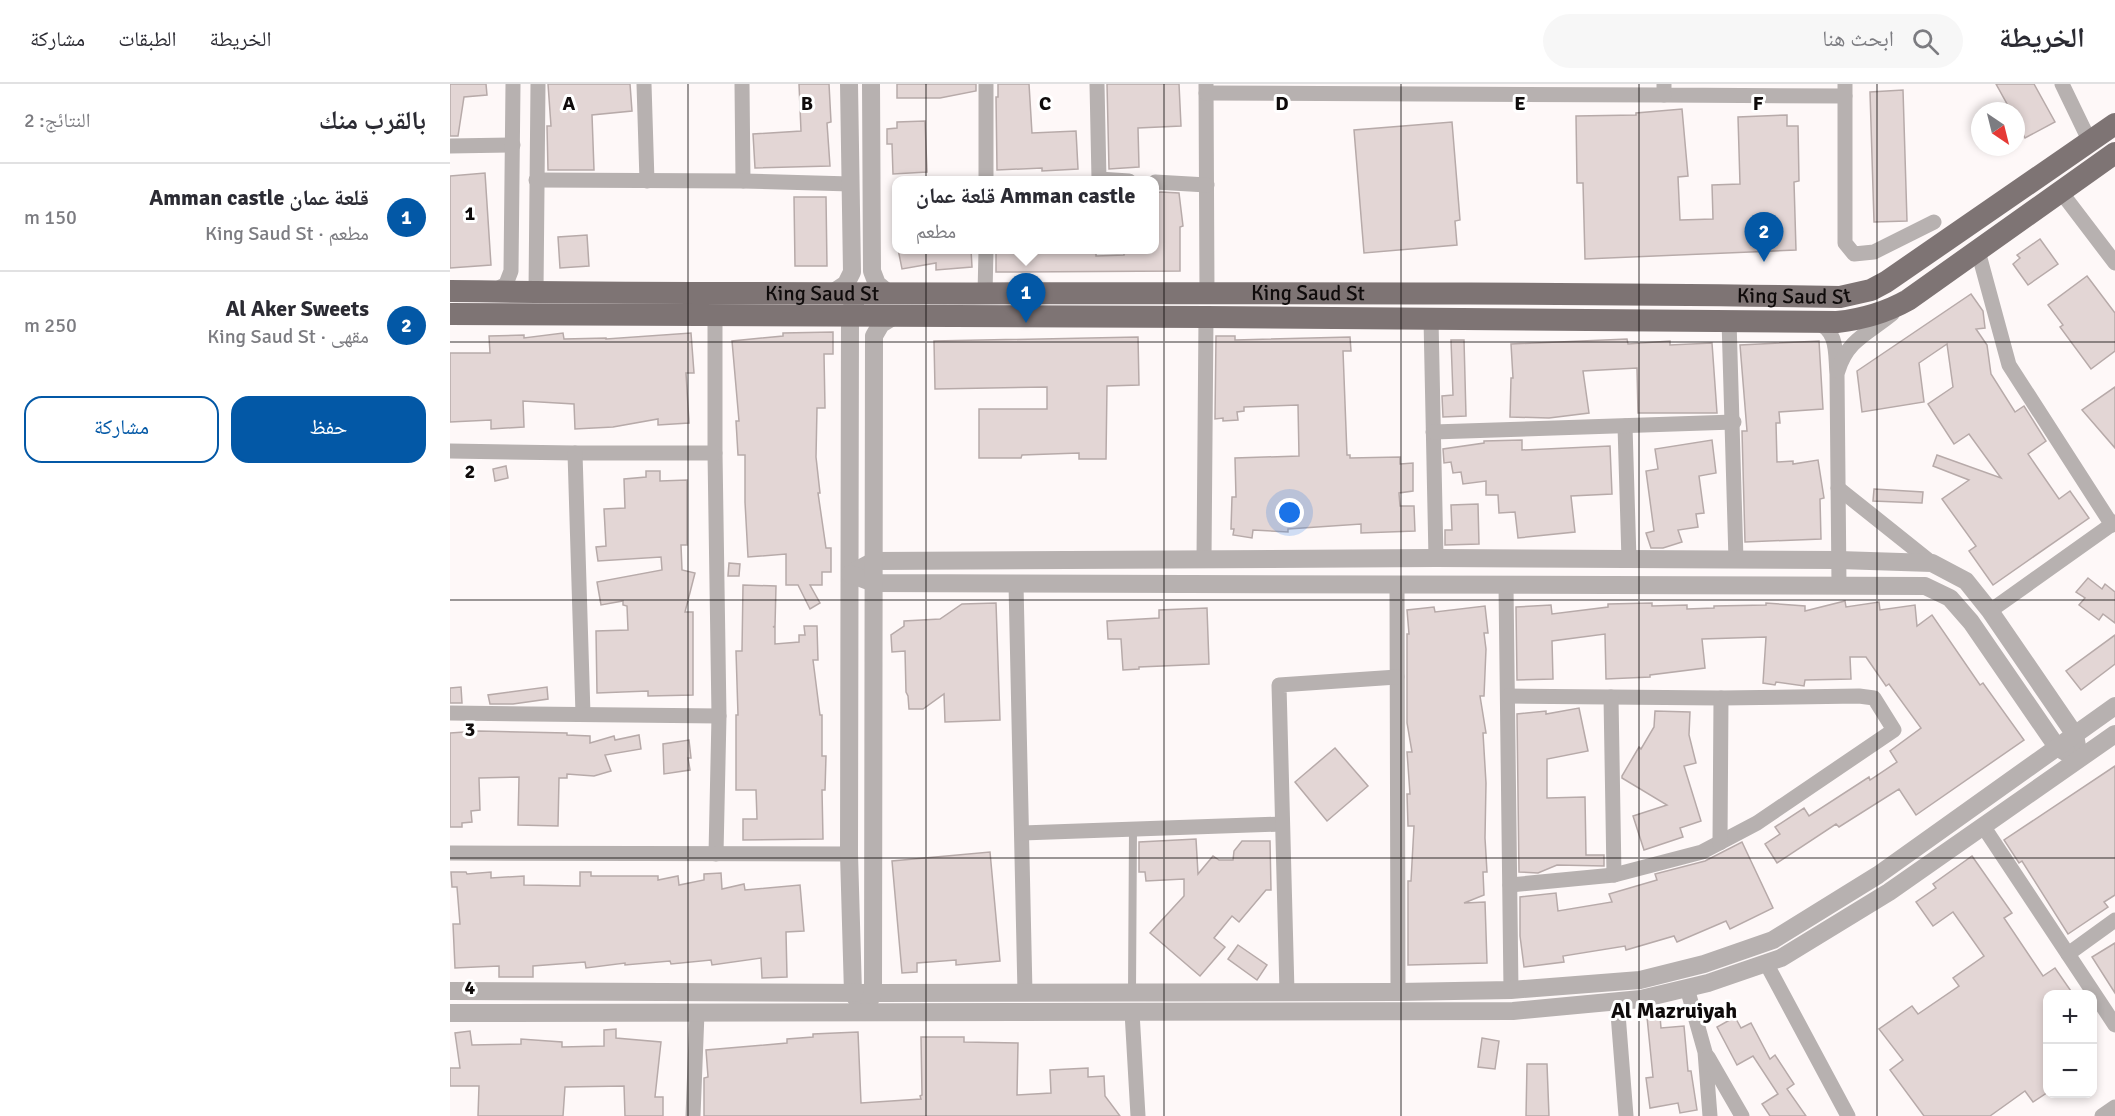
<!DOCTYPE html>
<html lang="ar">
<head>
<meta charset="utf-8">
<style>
	:root { --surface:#fff; --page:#f7f7f7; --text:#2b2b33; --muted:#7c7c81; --line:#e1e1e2; --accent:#0358a6 }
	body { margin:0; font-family:Signika,"Noto Naskh Arabic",sans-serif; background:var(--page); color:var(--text); direction:rtl }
	.controls { position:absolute; right:18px; bottom:18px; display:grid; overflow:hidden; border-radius:12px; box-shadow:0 3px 9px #0003 }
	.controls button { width:54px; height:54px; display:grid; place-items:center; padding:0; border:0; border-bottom:2px solid var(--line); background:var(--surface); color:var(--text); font:30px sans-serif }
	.compass { position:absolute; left:1521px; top:18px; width:54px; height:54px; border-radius:50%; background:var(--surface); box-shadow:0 3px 9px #0003; rotate:145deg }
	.you { position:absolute; left:840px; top:429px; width:21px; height:21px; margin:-15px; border:4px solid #fff; border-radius:50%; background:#1a73e8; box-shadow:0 0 0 9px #1a73e833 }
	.badge { display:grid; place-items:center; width:39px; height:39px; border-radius:50%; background:var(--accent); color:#fff; font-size:20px; font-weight:700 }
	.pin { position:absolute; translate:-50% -50px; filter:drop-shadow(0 2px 3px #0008) }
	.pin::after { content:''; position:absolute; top:32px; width:21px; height:18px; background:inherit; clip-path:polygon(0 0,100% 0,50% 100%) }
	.popup { position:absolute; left:442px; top:92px; width:267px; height:78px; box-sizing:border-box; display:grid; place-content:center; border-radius:12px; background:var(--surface); filter:drop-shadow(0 2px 4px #0005); font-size:20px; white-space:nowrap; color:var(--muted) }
	.popup b { font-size:22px; color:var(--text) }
	.popup::after { content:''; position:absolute; left:50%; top:100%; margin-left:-12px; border:12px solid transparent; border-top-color:var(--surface) }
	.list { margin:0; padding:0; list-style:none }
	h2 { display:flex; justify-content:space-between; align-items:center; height:78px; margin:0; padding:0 24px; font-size:26px }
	h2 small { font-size:20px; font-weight:400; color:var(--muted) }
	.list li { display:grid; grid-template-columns:39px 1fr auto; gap:18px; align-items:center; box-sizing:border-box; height:108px; padding:0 24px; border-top:2px solid var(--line) }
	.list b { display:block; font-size:22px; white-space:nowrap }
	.list p { margin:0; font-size:20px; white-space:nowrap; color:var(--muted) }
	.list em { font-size:20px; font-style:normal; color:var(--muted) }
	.actions { display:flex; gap:12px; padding:18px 24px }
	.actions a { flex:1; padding:14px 0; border:2px solid var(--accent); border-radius:18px; text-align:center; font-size:21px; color:var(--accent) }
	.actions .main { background:var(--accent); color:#fff }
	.icon { flex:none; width:33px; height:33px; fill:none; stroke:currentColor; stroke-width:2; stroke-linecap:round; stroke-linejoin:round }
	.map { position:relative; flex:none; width:1665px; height:1032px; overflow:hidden; direction:ltr }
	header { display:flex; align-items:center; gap:36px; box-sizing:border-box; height:84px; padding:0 30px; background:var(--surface); border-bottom:2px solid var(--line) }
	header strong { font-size:28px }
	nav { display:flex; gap:33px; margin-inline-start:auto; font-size:21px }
	.search { width:420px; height:54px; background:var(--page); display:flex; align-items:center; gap:15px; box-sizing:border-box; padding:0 21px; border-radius:33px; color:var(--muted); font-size:22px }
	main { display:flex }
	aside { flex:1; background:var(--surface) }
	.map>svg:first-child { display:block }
	.building { fill:#e3d6d5; stroke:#b7aaa9; stroke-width:1.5 }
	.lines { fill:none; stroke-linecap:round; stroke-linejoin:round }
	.service { stroke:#b7b1b0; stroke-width:8 }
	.minor { stroke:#b7b1b0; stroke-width:15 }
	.tertiary { stroke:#b7b1b0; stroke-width:18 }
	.primary { stroke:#7e7474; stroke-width:22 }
	.grid { fill:none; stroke:#0f0b0b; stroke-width:1.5; stroke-opacity:0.55 }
	.labels { text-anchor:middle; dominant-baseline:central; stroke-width:6; stroke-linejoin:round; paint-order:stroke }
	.street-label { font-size:21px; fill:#0f0b0b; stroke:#fff }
	.neighbourhood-label { font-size:22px; font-weight:bold; fill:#0f0b0b; stroke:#fff }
	.grid-label { font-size:20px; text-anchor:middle; font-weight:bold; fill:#0f0b0b; stroke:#fff; stroke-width:6; stroke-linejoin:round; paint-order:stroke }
</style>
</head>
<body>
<header>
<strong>الخريطة</strong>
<div class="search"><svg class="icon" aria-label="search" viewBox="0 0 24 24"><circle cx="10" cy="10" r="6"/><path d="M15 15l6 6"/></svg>ابحث هنا</div>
<nav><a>الخريطة</a><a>الطبقات</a><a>مشاركة</a></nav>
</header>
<main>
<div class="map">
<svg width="1665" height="1032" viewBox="0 0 1665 1032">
	<rect width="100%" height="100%" fill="#fef8f8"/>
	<g class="building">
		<path d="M0,0H36L37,11L14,13L8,52H0Z"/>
		<path d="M98,0H180L182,27L142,31L144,86H98L97,42H101Z"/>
		<path d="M349,0H379L381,38L377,39L380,82L305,84L303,50L351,47Z"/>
		<path d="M447,0H526V7L490,14H447Z"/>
		<path d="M548,0H579L582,49L626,47L628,85L592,87V84L547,86L546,13H548Z"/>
		<path d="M657,0H729L731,42L688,44L689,83L659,85Z"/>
		<path d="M1546,0H1584L1605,38L1575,54L1566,37V27H1561Z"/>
		<path d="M1453,6L1457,137L1424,138L1420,8Z"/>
		<path d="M1232,25L1238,92L1228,93L1230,136L1263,135L1262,101L1290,100L1288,33L1337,31V42H1348L1349,97L1344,98L1346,166L1135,175L1133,99H1127L1126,32L1186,31V29Z"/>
		<path d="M475,37L477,88L443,90L442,60H437V45L447,44V38Z"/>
		<path d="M1002,38L1010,136L1005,137L1007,161L914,169L904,46Z"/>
		<path d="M35,89L41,181L0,184V92Z"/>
		<path d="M711,108L729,109L733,142L730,143V187L546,188V165H646V172L674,171V165H705V109Z"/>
		<path d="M344,113H376L377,182H345Z"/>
		<path d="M137,151L139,182L110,184L108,153Z"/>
		<path d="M1590,155L1608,180L1578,201L1563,180L1570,174L1567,171Z"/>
		<path d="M448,165H521L522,183L486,186V179L452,185Z"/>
		<path d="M1637,192L1665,229V267L1641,285L1610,243L1613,241L1598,221Z"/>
		<path d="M1521,210L1533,227L1535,244L1526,245L1537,261L1541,290L1565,328L1574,322L1596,357L1578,370L1609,415L1620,407L1639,434L1543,501L1519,467L1526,462L1492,415L1519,396L1483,382L1487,371L1551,394L1519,350L1504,360L1478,320L1503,303L1497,260L1469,279L1474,318L1412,328L1407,287Z"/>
		<path d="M383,248V270H374L375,324H367L366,373L370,409H368L376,464H381V488H372V501H360L370,519L360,525L348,501H336V470L298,473L295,418V371H288L286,337H289L282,257L333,252V249Z"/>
		<path d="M113,249L114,255L156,254V255L241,249L244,289H236L239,339L208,341V335L163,343L125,345L124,320L73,317L74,343L41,345V336L0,338V269H40L39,252L74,251V254Z"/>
		<path d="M766,252H785V256L900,253L901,267H893L897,371H900V374L950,373V380L963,379V407L949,409L950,422H964L965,447L911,449V440L838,445V448L803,446L802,454L783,451L784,445H781L782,413H786L785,374L849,372L848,321L794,323V327L787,328L788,336L773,337V334L765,335Z"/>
		<path d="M688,253L689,301L657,302L656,375H629V369L572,371L571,374H529V325H597V303L485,305L484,257Z"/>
		<path d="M1177,255L1178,260L1220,257V261L1262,259L1267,329H1188L1187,284L1133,287L1139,329L1099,334L1060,333L1061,294H1063L1061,260Z"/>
		<path d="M1001,256H1014L1016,332L993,333L992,312L1003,311Z"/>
		<path d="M1369,257L1373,325L1329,328L1330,339H1326L1327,378L1343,377V380L1368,376L1374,414L1370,415L1371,455L1295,458L1292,347H1297L1290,261Z"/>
		<path d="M1665,303V364L1632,326Z"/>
		<path d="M1072,356V366L1160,362L1162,410L1121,412L1125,448L1068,454L1065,428L1049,429L1048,411H1036V397L1013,400L1011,388L1003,389L1001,378L994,379L993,365L1034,359V357Z"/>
		<path d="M1262,356L1266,389L1249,392L1254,429L1246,430L1248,443L1228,446L1232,458L1213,464H1201L1196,449L1204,447L1196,387L1208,385L1205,365Z"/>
		<path d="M56,382L58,394L45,397L43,385Z"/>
		<path d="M196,387H210V397L237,396V461H231L232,486L245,489L235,528H243V611L198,612V607L147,609L146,547L178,546L177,522L173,521V517L151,521L147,498L212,486L211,473L148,477L146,463L156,462L154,425L175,424L174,395L196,393Z"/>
		<path d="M1424,405L1473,408L1472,419L1423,417Z"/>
		<path d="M1028,420L1029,460L995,461V446H1002L1001,421Z"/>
		<path d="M279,479L290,480L289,492H278Z"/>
		<path d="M1638,494L1652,505L1655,500L1665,508V539L1653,530L1649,536L1629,521L1635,514L1626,508Z"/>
		<path d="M293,501L326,502L325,542L323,543H325V560L349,558V551H355L354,542H367L368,576H363L370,631H372V672H376L375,706H372L373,755L293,756V735H307L306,706H286V631H288L286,567H292Z"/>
		<path d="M1395,517L1396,523L1429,518L1430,526L1465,521L1467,542L1482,531L1530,601L1533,599L1574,656L1466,731L1449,705L1389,743L1386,740L1327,779L1315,760L1330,750L1325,743L1354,724L1359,732L1419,693L1420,696L1447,678L1440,667L1471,644L1439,600L1436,602L1416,573H1400L1401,595L1355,596L1354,602L1326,598L1325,601L1313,599L1316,553L1252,555L1255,584L1200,591V593L1156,595L1155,550L1102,557L1103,595L1067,596L1066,523L1101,521L1102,530L1158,523V520L1202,519V522L1237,521V525L1264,524V522L1316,521V519L1355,522V527Z"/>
		<path d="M546,519L550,636L495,638L494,610L473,625H459L458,612L456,608L455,567L442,568L441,551L454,542V537L490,535L512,520Z"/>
		<path d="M1035,522L1038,549H1034L1036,565L1034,612H1030L1036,649H1033L1036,699L1035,754L1037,788H1033L1034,811L1014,819L1035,818L1037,879L958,881V797H961L964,742H958L957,710H960L957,668H962L957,639V550H959L957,526L984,523L985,528Z"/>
		<path d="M757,524L759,580L689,583V585L673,586L671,555H658L657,537L709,534V526Z"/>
		<path d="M1665,551V580L1631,606L1616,587Z"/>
		<path d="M11,603L12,619H0V604Z"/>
		<path d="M97,603L98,615L63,620H40L38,611Z"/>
		<path d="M1129,624L1138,667L1097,675V714L1135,713L1136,771H1154V782L1107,781L1088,789L1069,788L1067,630L1096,627V630Z"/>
		<path d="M1205,627L1240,628L1239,651L1246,679L1234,682L1251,737L1230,744L1233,753L1194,766L1183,732L1217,721L1172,694V692L1189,663L1191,665L1204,643Z"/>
		<path d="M29,647L117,649V651L140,652V659L164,652L165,656L189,651L191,665L155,671L161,687L144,692L117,690V694H109L108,742L68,741L69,693L29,694L30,726L21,727L22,738L12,739V743H0V649Z"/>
		<path d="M239,656L241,674H238L240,686L214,690L213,660Z"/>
		<path d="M885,664L918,702L877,737L845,698Z"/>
		<path d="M1665,682V811L1654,818L1658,823L1618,850L1572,777L1569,779L1554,756Z"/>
		<path d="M746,755L748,790L763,772L769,776H783L784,767L792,757H820L821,806H816L789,838L782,832L764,854L775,863L750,892L700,849L734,812V795L696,797L695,788H689V758Z"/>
		<path d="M1292,758L1323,824L1280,845L1276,837L1227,858L1224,852L1176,866L1175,862L1113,872L1114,878L1074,883L1070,852V813L1106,809L1108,827L1162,818L1159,810L1207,796L1205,790L1255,777Z"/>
		<path d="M540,768L550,877L506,881V876L467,879V888L452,889L442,777Z"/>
		<path d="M1522,772L1562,829L1554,834L1593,892L1605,884L1623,910H1598V1008L1583,1018L1575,1007L1540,1032H1474L1440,986L1453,976L1429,945L1462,922L1468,930L1509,902L1503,894L1534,872L1503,828L1483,842L1466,818L1486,804L1483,800Z"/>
		<path d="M1,788H16L17,790L41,788V794L74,792V801L130,802V788H141V792H208V796L228,792L229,801L254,796V790L271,789L272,805L294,800L295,806L350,801L354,847L336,848L337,893L312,894L311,874L262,881L261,876L221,880L220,877L175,881V879L136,884L135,878L83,882V893H49V882L5,884L3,840H10L7,803H2Z"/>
		<path d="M1665,859V909L1642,873Z"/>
		<path d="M788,861L817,881L807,896L778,875Z"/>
		<path d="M1210,932L1211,944L1234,942L1238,987H1241L1247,1026L1230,1029L1228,1019L1200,1024L1196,994L1203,993L1197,933Z"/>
		<path d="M1285,933L1291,944L1301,939L1320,975L1325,971L1344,1000L1337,1005L1356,1032H1320L1312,1020L1328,1010L1303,972L1287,981L1267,943Z"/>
		<path d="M166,945V954L211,958L205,1013H213V1032H175L174,1002L115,1003L113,1032H28L29,1002H0V984H10L5,949L20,947L22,961L71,960V955L112,958V963L154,962V946Z"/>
		<path d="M408,948L411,1019L471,1015L470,1012L472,1011L471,953H514V958L568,959L567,1011L601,1009L600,986L638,984V993L654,992L655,1012L670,1032H254V994L258,993L256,966L337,959V955L363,953V950Z"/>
		<path d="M1032,954L1049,957L1045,985L1028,983Z"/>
		<path d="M1077,980H1097L1099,1032H1076Z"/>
	</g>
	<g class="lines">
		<path class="service" d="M682,908L683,745"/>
		<g class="minor">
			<path d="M194,0L197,97"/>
			<path d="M292,0L293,97"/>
			<path d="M647,0L649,95L679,97"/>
			<path d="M756,0L757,210"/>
			<path d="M1214,0V11L1395,12"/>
			<path d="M1395,0V159L1404,170L1424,168L1484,138"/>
			<path d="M1612,0L1640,58"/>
			<path d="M756,9L1214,11"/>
			<path d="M0,62L63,61"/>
			<path d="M86,96L293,97L401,100"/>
			<path d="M536,97V0"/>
			<path d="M705,98L757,101"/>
			<path d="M1611,108L1665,179"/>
			<path d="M1528,167L1559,281L1662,441"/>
			<path d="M43,207L56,200L61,187L63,0"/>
			<path d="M86,208L88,0"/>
			<path d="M535,210L536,166"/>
			<path d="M265,231V369L269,632L266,770"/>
			<path d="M981,235L986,474"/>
			<path d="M1279,236L1286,476"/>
			<path d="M1365,238C1389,246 1385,270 1387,290L1389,501"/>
			<path d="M1388,287C1397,256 1419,249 1442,230"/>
			<path d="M1175,342L1179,476"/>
			<path d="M983,348L1284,338"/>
			<path d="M0,367L125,369H265"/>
			<path d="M125,369L133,630"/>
			<path d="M1388,404L1482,479"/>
			<path d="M754,475L756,233"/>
			<path d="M566,500L575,909"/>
			<path d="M947,501L948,908"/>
			<path d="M1056,502L1061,906"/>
			<path d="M1540,527L1665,438"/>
			<path d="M1058,612L1271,614L1409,612L1424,614L1444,646L1307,739L1252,768L1164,791L1060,801"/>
			<path d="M1161,613L1164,791"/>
			<path d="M0,629L269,632"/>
			<path d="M1533,742L1665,941"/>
			<path d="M572,749L832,740"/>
			<path d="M1270,759L1271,614"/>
			<path d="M0,769L399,770"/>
			<path d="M1618,870L1665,836"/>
			<path d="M1316,879L1398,1032"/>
			<path d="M1237,904L1255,968L1260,1032"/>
			<path d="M837,908L829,601L947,593"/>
			<path d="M1167,917L1176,1032"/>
			<path d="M682,928L688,1032"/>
			<path d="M1258,973L1292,1032"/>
			<path d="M243,1032L247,929"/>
			<path d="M1652,1032L1665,1023"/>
		</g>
		<g class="tertiary">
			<path d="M421,0L422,187L427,200L438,209"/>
			<path d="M384,208L396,200L402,188L399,0"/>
			<path d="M405,221L401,225L400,232L399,770L403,909L409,919"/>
			<path d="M400,490L424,477L986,474L1389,476L1482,479L1516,497L1540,527L1625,651L1627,662"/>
			<path d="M400,490L424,499L1475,502L1500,514L1521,538L1607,663L1617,669"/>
			<path d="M0,907L423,909L948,908L1061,906L1190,896L1254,880L1323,856L1428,791L1665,622"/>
			<path d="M419,918L423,909L424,252L431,240L444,232"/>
			<path d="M0,929L1063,927L1191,915L1258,899L1331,874L1439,808L1665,650"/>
		</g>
		<g class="primary">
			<path id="s1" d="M0,207C463,213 926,205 1390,213L1421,206L1436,198L1665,40"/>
			<path d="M0,230L756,233L1387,238C1414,235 1435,229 1458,216L1665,69"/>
		</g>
	</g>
	<path class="grid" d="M238,0V1032M476,0V1032M714,0V1032M951,0V1032M1189,0V1032M1427,0V1032M0,258H1665M0,516H1665M0,774H1665"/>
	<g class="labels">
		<g class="street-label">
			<text stroke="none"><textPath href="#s1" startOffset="372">King Saud St</textPath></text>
			<text stroke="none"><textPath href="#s1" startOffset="858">King Saud St</textPath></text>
			<text stroke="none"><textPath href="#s1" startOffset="1344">King Saud St</textPath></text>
		</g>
		<g class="neighbourhood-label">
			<text x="1224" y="926">Al Mazruiyah</text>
		</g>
	</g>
	<g class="grid-label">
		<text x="119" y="26">A</text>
		<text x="357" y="26">B</text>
		<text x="595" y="26">C</text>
		<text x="832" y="26">D</text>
		<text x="1070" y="26">E</text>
		<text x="1308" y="26">F</text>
		<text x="20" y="136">1</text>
		<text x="20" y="394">2</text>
		<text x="20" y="652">3</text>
		<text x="20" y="910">4</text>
	</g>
</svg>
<div class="controls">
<button>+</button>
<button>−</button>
</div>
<svg class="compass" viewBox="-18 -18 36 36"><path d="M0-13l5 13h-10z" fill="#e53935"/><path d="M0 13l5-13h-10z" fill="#7c7c81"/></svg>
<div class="you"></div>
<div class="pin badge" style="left:576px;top:239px">1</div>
<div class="popup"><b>قلعة عمان Amman castle</b>مطعم</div>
<div class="pin badge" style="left:1314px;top:178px">2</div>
</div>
<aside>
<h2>بالقرب منك<small>النتائج: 2</small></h2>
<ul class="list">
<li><span class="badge">1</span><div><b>قلعة عمان Amman castle</b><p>مطعم · King Saud St</p></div><em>150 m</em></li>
<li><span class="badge">2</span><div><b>Al Aker Sweets</b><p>مقهى · King Saud St</p></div><em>250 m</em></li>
</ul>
<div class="actions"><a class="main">حفظ</a><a>مشاركة</a></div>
</aside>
</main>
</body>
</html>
